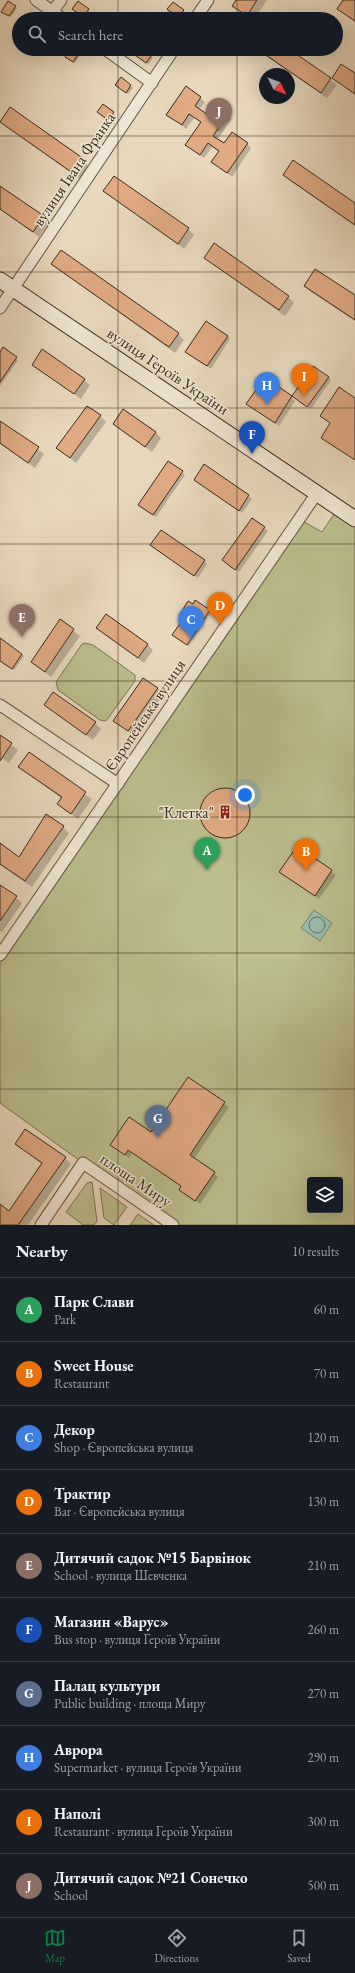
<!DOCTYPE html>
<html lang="en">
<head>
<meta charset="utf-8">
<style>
	:root { --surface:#171b24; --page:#20242c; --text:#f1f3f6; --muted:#9ea1a6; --line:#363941; --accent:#0b8043 }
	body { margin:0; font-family:"EB Garamond",serif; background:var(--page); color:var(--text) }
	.controls { position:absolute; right:12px; bottom:12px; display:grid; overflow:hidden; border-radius:4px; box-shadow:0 4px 16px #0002 }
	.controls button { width:36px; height:36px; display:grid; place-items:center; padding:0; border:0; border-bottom:1px solid var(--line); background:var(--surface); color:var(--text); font:20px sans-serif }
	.compass { position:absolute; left:259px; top:68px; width:36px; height:36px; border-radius:50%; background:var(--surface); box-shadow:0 4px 16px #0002; rotate:132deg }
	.you { position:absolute; left:245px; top:795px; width:14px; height:14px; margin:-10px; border:3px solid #fff; border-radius:50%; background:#1a73e8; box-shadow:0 0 0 6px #1a73e833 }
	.badge { display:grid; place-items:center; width:26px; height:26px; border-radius:50%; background:var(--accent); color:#fff; font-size:13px; font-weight:700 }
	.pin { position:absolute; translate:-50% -33px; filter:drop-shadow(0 1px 2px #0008) }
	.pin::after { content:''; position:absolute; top:21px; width:14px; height:12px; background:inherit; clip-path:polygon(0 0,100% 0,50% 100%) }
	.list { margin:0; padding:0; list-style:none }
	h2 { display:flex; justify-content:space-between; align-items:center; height:52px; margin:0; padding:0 16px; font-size:17px }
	h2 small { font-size:13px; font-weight:400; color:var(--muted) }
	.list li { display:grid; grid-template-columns:26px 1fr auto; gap:12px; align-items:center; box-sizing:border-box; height:64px; padding:0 16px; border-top:1px solid var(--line) }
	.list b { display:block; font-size:15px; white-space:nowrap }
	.list p { margin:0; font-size:13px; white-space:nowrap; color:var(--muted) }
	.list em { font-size:13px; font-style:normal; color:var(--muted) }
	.icon { flex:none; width:22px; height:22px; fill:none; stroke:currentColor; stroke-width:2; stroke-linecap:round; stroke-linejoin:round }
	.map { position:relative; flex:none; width:355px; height:1225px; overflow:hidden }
	.search { position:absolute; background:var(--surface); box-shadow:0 4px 16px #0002; left:12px; right:12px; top:12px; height:44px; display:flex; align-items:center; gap:10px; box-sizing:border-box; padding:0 14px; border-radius:22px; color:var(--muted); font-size:15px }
	.sheet { height:692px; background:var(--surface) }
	nav { display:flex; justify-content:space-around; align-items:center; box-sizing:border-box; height:56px; border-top:1px solid var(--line); background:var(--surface); font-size:11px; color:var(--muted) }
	nav a { display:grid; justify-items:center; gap:2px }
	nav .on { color:var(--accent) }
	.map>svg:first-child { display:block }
	.green { fill:#bcbe8d; stroke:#7a7454; fill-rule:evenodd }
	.water { fill:#98bbac; stroke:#728172 }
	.shadow { fill:#0003 }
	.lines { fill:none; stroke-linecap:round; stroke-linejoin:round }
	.shore { stroke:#687364; stroke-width:1 }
	.building { fill:#e1aa83; stroke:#382b1c }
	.street-casing { stroke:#645644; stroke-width:13 }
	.secondary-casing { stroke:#382b1c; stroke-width:17 }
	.street { stroke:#f0e6d5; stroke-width:11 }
	.secondary { stroke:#f0e6d5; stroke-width:15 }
	.grid { fill:none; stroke:#382b1c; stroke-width:1; stroke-opacity:0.55 }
	.labels { text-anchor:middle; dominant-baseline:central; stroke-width:3; stroke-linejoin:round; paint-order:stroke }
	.street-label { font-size:16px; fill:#382b1c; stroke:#f0e6d5 }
	.poi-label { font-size:16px; fill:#382b1c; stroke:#f0e6d5; text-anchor:end }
</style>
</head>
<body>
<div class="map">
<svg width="355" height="1225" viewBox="0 0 355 1225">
	<rect width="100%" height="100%" fill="#e8d9be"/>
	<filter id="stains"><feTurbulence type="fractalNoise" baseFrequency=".005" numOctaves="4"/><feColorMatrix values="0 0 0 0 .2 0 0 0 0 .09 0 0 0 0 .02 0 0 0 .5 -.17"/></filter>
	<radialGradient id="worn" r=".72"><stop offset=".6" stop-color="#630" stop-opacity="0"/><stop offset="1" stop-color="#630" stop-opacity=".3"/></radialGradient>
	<g class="green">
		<path d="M338,508L355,519V1225H173L83,1163L0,1103V955L299,519L322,532ZM310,1180H340V1210H310Z"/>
		<path d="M85,643L93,645L135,675V681L106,721L100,720L58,690L56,682L82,644Z"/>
		<path d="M92,1182L97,1221L94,1225H83L66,1212L87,1183Z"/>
		<path d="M100,1188L127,1207L114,1225L104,1218Z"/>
		<path d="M138,1214L154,1225H130Z"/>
	</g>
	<path class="water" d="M314,910L332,923L320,941L301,928Z"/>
	<g class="shadow">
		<path d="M237,0H267L254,19H250L233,5Z"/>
		<path d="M344,0H355V22L338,9Z"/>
		<path d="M173,3L185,12L180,19H162Z"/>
		<path d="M15,7L17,8L11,17L4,13Z"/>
		<path d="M75,10H88L90,12L85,18Z"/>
		<path d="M72,49L81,54L75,63L67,57Z"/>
		<path d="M141,49L153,58L148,64L138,57Z"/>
		<path d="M256,49H288L337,85L327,98Z"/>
		<path d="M355,75V95L333,78Z"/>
		<path d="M121,79L133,88L128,94L118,87Z"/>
		<path d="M186,88L205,102L199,110L207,115L214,105L232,119L217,140L224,145L247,144L251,148L232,177L212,162L219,152L212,147L204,158L191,149L202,123L194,118L186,129L168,115Z"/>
		<path d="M10,109L89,166L80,179L1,122Z"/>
		<path d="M113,113L115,115L110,121L100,114Z"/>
		<path d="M284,175L355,204V226L290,181Z"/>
		<path d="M0,187L49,223L39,237L0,209Z"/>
		<path d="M104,191L188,229L194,235L184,249Z"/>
		<path d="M205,258L288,297L294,303L285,316Z"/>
		<path d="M52,264L178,334L184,340L175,353Z"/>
		<path d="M305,286L355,296V321L311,292Z"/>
		<path d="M227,336L230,339L211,369L190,355Z"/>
		<path d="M3,349L18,360L0,386V353Z"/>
		<path d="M33,365L84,380L90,385L81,399Z"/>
		<path d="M328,377L331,380L311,409L293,396Z"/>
		<path d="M291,397L295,401L279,426L248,404Z"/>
		<path d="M100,416L106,422L76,463L58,448Z"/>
		<path d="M0,422L44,454L35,468L0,444Z"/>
		<path d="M114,424L155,432L161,438L152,452Z"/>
		<path d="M205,465L252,499L242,513L198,483Z"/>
		<path d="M182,472L185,475L156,517L143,508Z"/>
		<path d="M252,519L268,531L239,572L223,560Z"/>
		<path d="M151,545L204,561L207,564L198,578Z"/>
		<path d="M196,602L211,613L189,646L175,637Z"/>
		<path d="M60,621L80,636L51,677L32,662Z"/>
		<path d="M97,628L147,644L153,650L144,663Z"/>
		<path d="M0,640L24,656L14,670L0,660Z"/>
		<path d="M158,689L163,695L134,736L114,720Z"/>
		<path d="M45,705L95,723L101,729L93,740Z"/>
		<path d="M0,736L18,750L9,763L0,757Z"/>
		<path d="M29,754L92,799L78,819L58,804L62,799L19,767Z"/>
		<circle cx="225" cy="814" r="24"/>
		<path d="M63,827L69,833L32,887L0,865V845L19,858Z"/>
		<path d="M297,848L336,875L319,899L285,876Z"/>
		<path d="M1,886L22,903L2,932L0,931Z"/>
		<path d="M188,1078L229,1107L194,1159L218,1177L200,1204L180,1190L182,1187L132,1153L129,1158L112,1145L151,1133Z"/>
		<path d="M16,1144L65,1158L71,1164L28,1225H0V1211L9,1212L42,1164Z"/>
	</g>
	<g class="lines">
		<circle class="shore" cx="317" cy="925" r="8"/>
	</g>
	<g class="building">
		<path d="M236,0H257L247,16L232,6Z"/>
		<path d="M343,0H355V21L337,9Z"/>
		<path d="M8,1L16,6L9,16L1,12Z"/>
		<path d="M78,1L89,9L83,17L72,9Z"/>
		<path d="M173,2L184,10L178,17L167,9Z"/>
		<path d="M70,49L80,52L73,62L65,57Z"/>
		<path d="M140,49H143L152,55L146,63L135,55Z"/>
		<path d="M257,49H289L331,78L321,93Z"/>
		<path d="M341,64L355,73V94L332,78Z"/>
		<path d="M121,77L131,85L126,93L115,85Z"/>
		<path d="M186,86L201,97L195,106L207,114L214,104L228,114L213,136L224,143L232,132L248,143L227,173L211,162L219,151L208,143L200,155L185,145L201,122L189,114L182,125L166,115Z"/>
		<path d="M103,104L114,112L108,120L97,112Z"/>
		<path d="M10,107L84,159L74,174L0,122Z"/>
		<path d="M293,160L355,203V225L283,175Z"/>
		<path d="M114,176L189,228L178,244L103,191Z"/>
		<path d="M0,186L44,216L33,232L0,209Z"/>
		<path d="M214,243L289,296L279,310L204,258Z"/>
		<path d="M61,250L179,333L169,347L51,264Z"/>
		<path d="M315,269L355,295V320L304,286Z"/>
		<path d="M206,321L228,336L207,366L185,352Z"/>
		<path d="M3,347L17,357L0,382V352Z"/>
		<path d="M42,349L85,379L74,394L32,365Z"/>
		<path d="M313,366L329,377L307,407L292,396Z"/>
		<path d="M265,377L292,396L275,423L246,404Z"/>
		<path d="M339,387L355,398V460L321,438L330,423L320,416Z"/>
		<path d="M87,406L101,415L70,458L56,448Z"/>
		<path d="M123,409L156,432L145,447L113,424Z"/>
		<path d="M0,421L39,447L28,463L0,443Z"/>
		<path d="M168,461L183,471L153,515L138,505Z"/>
		<path d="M204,464L249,495L239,511L194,480Z"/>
		<path d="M252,518L265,527L235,570L222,560Z"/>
		<path d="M161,530L205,560L194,576L150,545Z"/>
		<path d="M195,600L210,610L187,645L172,635L188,612L183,609L188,601L193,604Z"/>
		<path d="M106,614L148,644L138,658L96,628Z"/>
		<path d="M60,619L74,629L45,672L31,662Z"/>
		<path d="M0,638L22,654L12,669L0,661Z"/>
		<path d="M143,678L158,688L128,731L113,721Z"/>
		<path d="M53,692L96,722L86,735L44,705Z"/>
		<path d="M0,735L12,743L0,761Z"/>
		<path d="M29,752L86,792L71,814L57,804L62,797L18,767Z"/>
		<circle cx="225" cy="813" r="25"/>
		<path d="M46,814L64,826L25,881L0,864V843L19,857Z"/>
		<path d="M297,846L332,870L315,896L279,872Z"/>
		<path d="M0,885L17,896L0,921Z"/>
		<path d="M188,1077L225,1102L190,1155L215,1172L195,1201L179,1190L181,1186L128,1150L125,1155L110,1145L129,1117L151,1132Z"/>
		<path d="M25,1129L66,1157L18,1225H0V1204L9,1211L42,1163L15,1144Z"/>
	</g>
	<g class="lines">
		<g class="street-casing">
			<g id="street">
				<path d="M36,0L63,19"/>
				<path d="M53,11L61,0"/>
				<path d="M195,19L208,0"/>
				<path d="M105,49L152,83"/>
				<path d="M0,308L174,49"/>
				<path d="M0,705L118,784"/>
				<path d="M0,955L317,493"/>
				<path d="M41,1225L83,1163L173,1225"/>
			</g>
		</g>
		<g class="secondary-casing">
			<path id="secondary" d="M0,280L355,519"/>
		</g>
		<use href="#street" class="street"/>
		<use href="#secondary" class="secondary"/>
	</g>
	<path class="grid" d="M118,0V19M237,0V19M118,49V1225M237,49V1225M0,136H355M0,272H355M0,408H355M0,544H355M0,681H355M0,817H355M0,953H355M0,1089H355"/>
	<defs>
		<g id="building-bare" transform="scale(1.08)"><path d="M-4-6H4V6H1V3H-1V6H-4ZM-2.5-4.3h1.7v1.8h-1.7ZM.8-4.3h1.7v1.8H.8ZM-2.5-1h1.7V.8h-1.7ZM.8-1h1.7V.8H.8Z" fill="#8f2418" stroke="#f0e6d5" stroke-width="2.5" paint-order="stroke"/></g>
	</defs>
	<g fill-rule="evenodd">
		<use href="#building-bare" x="225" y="812"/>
	</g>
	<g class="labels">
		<g class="street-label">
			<text transform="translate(74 169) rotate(-56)">вулиця Івана Франка</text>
			<text transform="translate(168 371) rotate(34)">вулиця Героїв України</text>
			<text transform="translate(145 715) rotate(-56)">Європейська вулиця</text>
			<text transform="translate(136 1180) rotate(34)">площа Миру</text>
		</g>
		<g class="poi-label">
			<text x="214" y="812">"Клетка"</text>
		</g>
	</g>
	<rect width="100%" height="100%" filter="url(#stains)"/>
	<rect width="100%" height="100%" fill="url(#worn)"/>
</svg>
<div class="controls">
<button><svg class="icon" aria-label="layers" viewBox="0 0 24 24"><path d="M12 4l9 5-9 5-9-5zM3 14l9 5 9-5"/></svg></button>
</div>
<svg class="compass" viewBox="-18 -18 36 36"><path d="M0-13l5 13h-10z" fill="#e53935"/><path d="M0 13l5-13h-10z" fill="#9ea1a6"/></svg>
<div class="you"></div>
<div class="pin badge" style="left:207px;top:870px;background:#2e9e5b">A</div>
<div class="pin badge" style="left:306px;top:871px;background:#e8710a">B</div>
<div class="pin badge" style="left:191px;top:639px;background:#3f7fe0">C</div>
<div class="pin badge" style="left:220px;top:625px;background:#e8710a">D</div>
<div class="pin badge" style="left:22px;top:637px;background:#8d6e63">E</div>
<div class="pin badge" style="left:252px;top:454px;background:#1a4fb4">F</div>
<div class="pin badge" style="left:158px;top:1138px;background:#5c6f8a">G</div>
<div class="pin badge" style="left:267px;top:405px;background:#3f7fe0">H</div>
<div class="pin badge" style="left:304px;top:396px;background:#e8710a">I</div>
<div class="pin badge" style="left:219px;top:131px;background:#8d6e63">J</div>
<div class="search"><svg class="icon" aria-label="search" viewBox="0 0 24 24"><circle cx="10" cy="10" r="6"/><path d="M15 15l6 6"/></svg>Search here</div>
</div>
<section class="sheet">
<h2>Nearby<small>10 results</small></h2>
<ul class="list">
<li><span class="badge" style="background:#2e9e5b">A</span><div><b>Парк Слави</b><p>Park</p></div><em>60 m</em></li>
<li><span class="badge" style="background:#e8710a">B</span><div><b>Sweet House</b><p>Restaurant</p></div><em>70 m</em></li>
<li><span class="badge" style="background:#3f7fe0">C</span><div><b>Декор</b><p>Shop · Європейська вулиця</p></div><em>120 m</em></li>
<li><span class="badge" style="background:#e8710a">D</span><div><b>Трактир</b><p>Bar · Європейська вулиця</p></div><em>130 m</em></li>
<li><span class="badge" style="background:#8d6e63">E</span><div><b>Дитячий садок №15 Барвінок</b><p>School · вулиця Шевченка</p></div><em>210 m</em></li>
<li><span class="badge" style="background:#1a4fb4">F</span><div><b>Магазин «Варус»</b><p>Bus stop · вулиця Героїв України</p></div><em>260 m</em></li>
<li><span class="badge" style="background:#5c6f8a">G</span><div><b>Палац культури</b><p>Public building · площа Миру</p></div><em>270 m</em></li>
<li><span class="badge" style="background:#3f7fe0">H</span><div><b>Аврора</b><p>Supermarket · вулиця Героїв України</p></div><em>290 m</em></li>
<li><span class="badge" style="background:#e8710a">I</span><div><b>Наполі</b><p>Restaurant · вулиця Героїв України</p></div><em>300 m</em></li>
<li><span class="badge" style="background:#8d6e63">J</span><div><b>Дитячий садок №21 Сонечко</b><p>School</p></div><em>500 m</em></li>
</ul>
</section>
<nav>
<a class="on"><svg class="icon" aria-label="map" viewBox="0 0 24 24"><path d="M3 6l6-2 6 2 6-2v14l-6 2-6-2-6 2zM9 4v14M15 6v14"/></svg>Map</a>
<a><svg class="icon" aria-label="directions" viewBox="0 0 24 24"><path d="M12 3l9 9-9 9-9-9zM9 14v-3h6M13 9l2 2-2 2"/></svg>Directions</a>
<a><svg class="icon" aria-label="saved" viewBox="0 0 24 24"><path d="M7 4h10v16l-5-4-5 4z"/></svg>Saved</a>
</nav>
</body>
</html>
